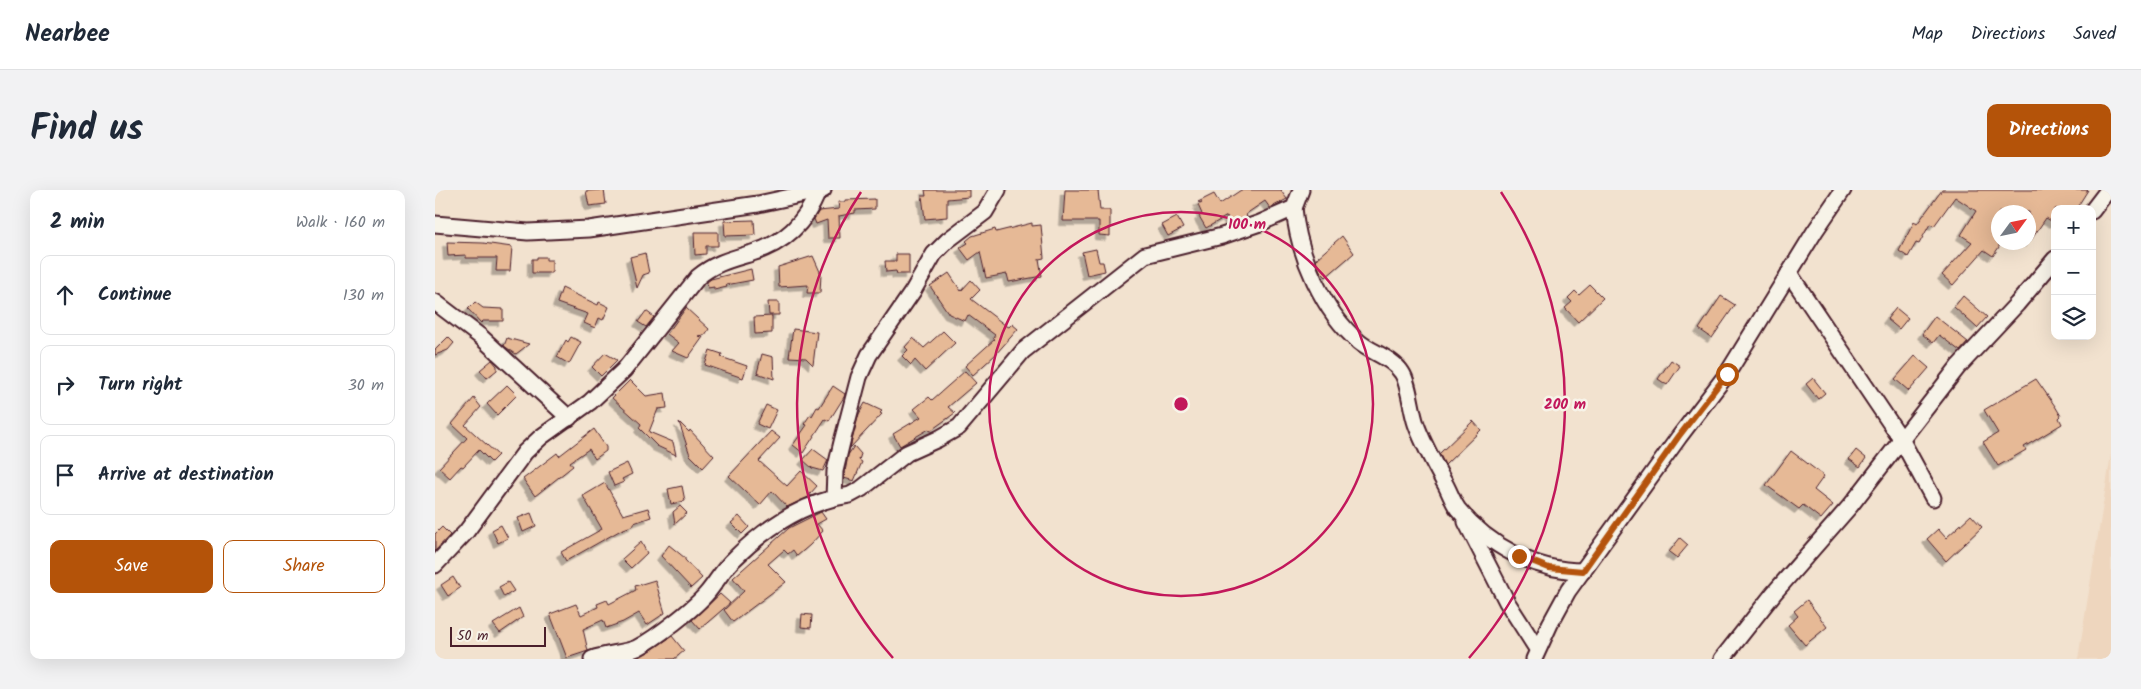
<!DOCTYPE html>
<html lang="en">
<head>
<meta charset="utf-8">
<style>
	:root { --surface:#fff; --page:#f2f2f3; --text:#1f2937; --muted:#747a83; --line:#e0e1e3; --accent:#b45309 }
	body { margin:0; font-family:Kalam,sans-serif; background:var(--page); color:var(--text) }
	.controls { position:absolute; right:15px; top:15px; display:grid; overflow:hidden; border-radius:10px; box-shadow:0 5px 20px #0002 }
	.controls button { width:45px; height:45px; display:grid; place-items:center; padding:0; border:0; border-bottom:1px solid var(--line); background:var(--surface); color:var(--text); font:25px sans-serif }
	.compass { position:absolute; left:1556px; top:15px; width:45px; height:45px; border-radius:50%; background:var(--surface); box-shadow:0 5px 20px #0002; rotate:57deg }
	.scale { position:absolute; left:15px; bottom:12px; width:96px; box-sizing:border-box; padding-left:5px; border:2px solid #4a1f2b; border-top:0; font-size:14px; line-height:18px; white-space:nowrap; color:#4a1f2b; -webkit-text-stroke:4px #f7f3e8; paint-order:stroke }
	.stop { position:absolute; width:15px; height:15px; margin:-11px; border:4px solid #b45309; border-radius:50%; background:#fff }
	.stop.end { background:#b45309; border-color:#fff; box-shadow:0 1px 5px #0008 }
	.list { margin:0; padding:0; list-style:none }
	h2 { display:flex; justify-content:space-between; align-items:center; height:65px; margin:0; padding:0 20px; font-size:21px }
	h2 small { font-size:16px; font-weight:400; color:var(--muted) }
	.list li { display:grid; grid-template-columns:32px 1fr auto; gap:15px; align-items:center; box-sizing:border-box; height:80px; margin:0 10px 10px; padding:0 10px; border:1px solid var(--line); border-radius:10px }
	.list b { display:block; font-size:19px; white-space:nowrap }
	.list em { font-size:16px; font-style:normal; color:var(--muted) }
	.actions { display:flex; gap:10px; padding:15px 20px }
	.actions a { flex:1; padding:11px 0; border:1px solid var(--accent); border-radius:10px; text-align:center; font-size:18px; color:var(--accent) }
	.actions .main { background:var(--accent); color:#fff }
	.icon { flex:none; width:28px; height:28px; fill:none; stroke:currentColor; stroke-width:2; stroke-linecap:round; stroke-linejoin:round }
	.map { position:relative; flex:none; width:1676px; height:469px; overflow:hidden; border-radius:10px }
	header { display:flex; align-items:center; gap:30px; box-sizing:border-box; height:70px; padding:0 25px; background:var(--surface); border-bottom:1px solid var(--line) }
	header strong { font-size:24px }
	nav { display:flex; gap:28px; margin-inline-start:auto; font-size:18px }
	.intro { display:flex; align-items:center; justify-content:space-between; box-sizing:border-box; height:120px; padding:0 30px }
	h1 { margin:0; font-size:35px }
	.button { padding:12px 22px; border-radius:10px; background:var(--accent); color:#fff; font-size:18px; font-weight:700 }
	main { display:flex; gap:30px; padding:0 30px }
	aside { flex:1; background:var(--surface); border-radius:10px; box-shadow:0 5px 20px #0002 }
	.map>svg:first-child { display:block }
	.built { fill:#eed6be }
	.building { fill:#e6b996; stroke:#4a1f2b; filter:url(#shadow) }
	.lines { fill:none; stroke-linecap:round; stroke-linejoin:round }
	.street-casing { stroke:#4a1f2b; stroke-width:19 }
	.street { stroke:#f7f3e8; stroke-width:15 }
	.route { stroke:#b45309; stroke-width:6 }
	.ring { fill:none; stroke:#c2185b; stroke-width:2.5 }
	.centre { fill:#c2185b; stroke:#f7f3e8; stroke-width:2.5 }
	.ring-label { font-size:15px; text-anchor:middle; font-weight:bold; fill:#c2185b; stroke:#f7f3e8; stroke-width:5; stroke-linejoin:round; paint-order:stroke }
</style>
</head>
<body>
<header>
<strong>Nearbee</strong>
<nav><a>Map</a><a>Directions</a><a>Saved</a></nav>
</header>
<div class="intro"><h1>Find us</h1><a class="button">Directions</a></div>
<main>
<aside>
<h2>2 min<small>Walk · 160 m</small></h2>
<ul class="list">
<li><svg class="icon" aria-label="ahead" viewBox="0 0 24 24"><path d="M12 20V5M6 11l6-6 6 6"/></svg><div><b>Continue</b></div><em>130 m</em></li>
<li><svg class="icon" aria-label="right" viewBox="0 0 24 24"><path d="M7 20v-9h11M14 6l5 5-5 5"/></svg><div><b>Turn right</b></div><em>30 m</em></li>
<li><svg class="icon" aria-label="arrive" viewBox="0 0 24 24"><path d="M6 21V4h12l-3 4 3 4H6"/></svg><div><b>Arrive at destination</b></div></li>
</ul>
<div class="actions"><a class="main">Save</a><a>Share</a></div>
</aside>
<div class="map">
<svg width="1676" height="469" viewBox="0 0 1676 469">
	<defs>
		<filter id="shadow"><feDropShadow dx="-4.5" dy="4.5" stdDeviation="0" flood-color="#0004"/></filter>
	</defs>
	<rect width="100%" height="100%" fill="#f2e2cf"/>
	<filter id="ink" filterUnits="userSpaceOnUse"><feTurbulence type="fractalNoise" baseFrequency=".02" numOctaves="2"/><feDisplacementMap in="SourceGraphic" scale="10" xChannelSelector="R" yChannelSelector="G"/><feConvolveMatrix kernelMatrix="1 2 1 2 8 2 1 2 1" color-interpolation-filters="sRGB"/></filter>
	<g filter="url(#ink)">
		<path class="built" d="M1676,265V469H1643Z"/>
		<g class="building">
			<path d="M169,0L171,14L154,16L151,1Z"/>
			<path d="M490,0H534V7L512,9V27L490,29L487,6H491Z"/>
			<path d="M630,0H663L665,20H675V46L664,45V31H628Z"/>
			<path d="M806,0H847L846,1L852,9L835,18L830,11L811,24L812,27L806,30L795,33L792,26L771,38L764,26L767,24L763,15L767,13L763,12L779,4L785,14Z"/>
			<path d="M1507,0H1653L1641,19H1620V33L1611,28L1594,53V22H1564V57L1558,66L1549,60L1518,95L1507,85L1537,52L1526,45L1541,21L1520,7L1499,36L1495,34L1484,54L1481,53L1473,67L1464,61L1479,32L1482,34Z"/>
			<path d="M440,9V19L420,20V23L404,26L405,48H393L392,30L381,34L379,29L384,21L404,19L403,12H410V10Z"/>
			<path d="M742,27L748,38L733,46L727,35Z"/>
			<path d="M319,30L320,45L290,46L289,31Z"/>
			<path d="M597,33V36L606,35L609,68L604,69L607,86L574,92L572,84L551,88L545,62L534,70L525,58L533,53L531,51L537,46L560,39L561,42Z"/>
			<path d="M259,42H283V56H271V64L260,65Z"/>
			<path d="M907,46L919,63L891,87L885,81L881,71L882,68Z"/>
			<path d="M12,52L48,53L77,57L75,81H61L62,68H31V65L13,66Z"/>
			<path d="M661,59L664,72H668L670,81L652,85L647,62Z"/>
			<path d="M210,63L214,83L208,85L202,98L195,67Z"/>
			<path d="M461,64H474V84H462L461,81L451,82L450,71H461Z"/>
			<path d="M378,66L386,84L385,103H372L373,95L344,97L343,77Z"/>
			<path d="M102,67H111V70H117V83H97V69H102Z"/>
			<path d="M316,79L318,90L291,95L292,97L279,100V97L273,98L272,92L276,89Z"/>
			<path d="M514,83L526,101L536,90L545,100L536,109L570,135L574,137L577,134L583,139L560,165L538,185L530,176L560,149L558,148L560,145L533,125L530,131L514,124L495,96Z"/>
			<path d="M1155,95L1168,108L1143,132L1130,118L1137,112L1133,108L1140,101L1144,105Z"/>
			<path d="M127,98L163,115L164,112L174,117L168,130L164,128L160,138L149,133L153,124L122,113Z"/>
			<path d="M1286,106L1300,115L1277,148L1264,139Z"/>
			<path d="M1528,106L1552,127L1542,138L1519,117Z"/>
			<path d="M40,112L48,118L68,119V131H48L46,133L33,119Z"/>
			<path d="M333,112H344V125H334Z"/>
			<path d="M251,118L274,139L270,145L263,146L268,147L253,168L237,161L244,153L232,144Z"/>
			<path d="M1461,118L1473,128L1464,139L1452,129Z"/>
			<path d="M211,121L219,127L211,137L203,132Z"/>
			<path d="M337,126V143L320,144L319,127Z"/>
			<path d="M1500,126L1533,152L1525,161L1504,145L1498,153L1487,144Z"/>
			<path d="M358,139L382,142L378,175L371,168L354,167Z"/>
			<path d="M508,141L520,153L490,181L480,170L476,175L467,166L473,160L470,157L478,148L489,158Z"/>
			<path d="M13,147L19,153L13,160L0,165V160Z"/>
			<path d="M136,147L146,152L134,174L122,167L131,150L133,152Z"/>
			<path d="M72,148L94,154L81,164L69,156Z"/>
			<path d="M275,160L287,164L286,167L312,176L308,188L270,175Z"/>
			<path d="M170,163L182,170L166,186L157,177Z"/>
			<path d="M327,164L338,167L339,189L322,183Z"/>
			<path d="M1480,166L1494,178L1474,201L1460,189Z"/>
			<path d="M57,170L62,176V180L52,188L45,180Z"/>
			<path d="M1236,170L1245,176L1232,195L1223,189Z"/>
			<path d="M530,181L541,193L513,217L520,223L495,241L494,239L465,256L458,244L486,227L479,219L494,207L497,210Z"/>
			<path d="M1378,188L1390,203L1383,209L1371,194Z"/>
			<path d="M1601,189L1620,216L1626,226L1624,228L1627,234L1589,257L1591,260L1563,276L1548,252L1563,243L1549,220Z"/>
			<path d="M195,190L211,206L230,203L232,218L223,219L214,242L238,252L241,265L222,256L204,238L206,234L177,208Z"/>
			<path d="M72,195L82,205L62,225L52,214Z"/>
			<path d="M398,196L410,204L409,207L394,231L390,229L368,263L358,255L372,235L369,234L375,225L377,226L382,217L384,218Z"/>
			<path d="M39,208L46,217L30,235L63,265L56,272L44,260L28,277L26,276L15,288L4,278L32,248L17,234Z"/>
			<path d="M430,213L447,221L445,223L447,224L415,258L424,224Z"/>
			<path d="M331,215L342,220L333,239L322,234Z"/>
			<path d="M1038,231L1046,240L1010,275L1004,264Z"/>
			<path d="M244,232L254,242L255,240L279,266L268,278L255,265Z"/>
			<path d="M159,239L171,257V261L160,269L154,259L135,272L138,276L100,306L88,289L92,286L122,263L124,266Z"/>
			<path d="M336,241L345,248L324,271L352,296L366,281L382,296L375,304L376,306L352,317L337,301L325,315L294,286Z"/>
			<path d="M419,256L426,264L424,270L427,272L419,291L409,288L413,265Z"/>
			<path d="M378,259L393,270L388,281L377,278L368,270Z"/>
			<path d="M1421,260L1431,268L1425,277L1414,269Z"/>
			<path d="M1356,261L1389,286L1379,300L1398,315L1386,329L1368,315L1364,319L1331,295Z"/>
			<path d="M192,273L197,284L187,289L189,292L179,296L173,282Z"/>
			<path d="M170,293L188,325L213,318L216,327L199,333V335L186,340L131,371L126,362L167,339L148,306Z"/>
			<path d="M247,296L250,311L236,314L233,299Z"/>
			<path d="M245,316L252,323L240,334L238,322Z"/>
			<path d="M386,322L391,329L382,334L388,341L375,355L362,366L358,360L353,364L349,360L333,374L351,392L298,432L289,420L309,401L298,388L354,338Z"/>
			<path d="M96,323L101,336L88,342L83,328Z"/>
			<path d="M1536,325L1547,337L1511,371L1492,349L1503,339L1511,348Z"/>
			<path d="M304,326L314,337L307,344L296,333Z"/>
			<path d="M66,335L73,348L63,353L57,340Z"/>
			<path d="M7,337L15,345L0,361V344Z"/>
			<path d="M1245,348L1253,355L1242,368L1234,362Z"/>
			<path d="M206,352L212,363L196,378L187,369Z"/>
			<path d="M234,355L250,368V370L267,388L256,398L226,366Z"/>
			<path d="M18,387L25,398L13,406L6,395Z"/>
			<path d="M220,390L230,423L212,435L204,423L188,432L171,438L168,430L148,439L153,461L132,468L115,424L141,414L146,425L163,417L162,414L172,410L174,414L201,400L200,396Z"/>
			<path d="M73,392L79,401L69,407L64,397Z"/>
			<path d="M285,404L295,413L265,439L257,430Z"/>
			<path d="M1372,410L1392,437L1370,455L1353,435L1363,426L1359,421Z"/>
			<path d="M84,418L88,427L65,443L58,434Z"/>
			<path d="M367,424L377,425L376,438L366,437Z"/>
			<path d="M237,446L249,461L239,469H199L215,461Z"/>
		</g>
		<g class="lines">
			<g class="street-casing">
				<g id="street">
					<path d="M859,18C863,64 888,122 924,152C937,163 958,168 967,183C974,193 976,220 981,234C988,254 999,273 1009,292C1014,300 1017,311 1023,319C1054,356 1100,381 1148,381"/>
					<path d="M1657,21L1673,0"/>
					<path d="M0,34L93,42L154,39L323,14L388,0"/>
					<path d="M1354,83L1466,249L1498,308"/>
					<path d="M0,112L46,147L134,228"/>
					<path d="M399,308L415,305L426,299L472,263L503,249L524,237L588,161L710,65L787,46L825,33L859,18L866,0"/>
					<path d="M1031,332L1072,412L1102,459"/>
					<path d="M0,375L31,342L90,262L106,247L155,212L189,180L263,87C279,73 297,69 317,63C350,53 370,33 383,2"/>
					<path d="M157,469C171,464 190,463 202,458C221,448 260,418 273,402C282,391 289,378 299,369C326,342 361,318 399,308L400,281L407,252L424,187L434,165L478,101L499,64L513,50L550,22L563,0"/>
					<path d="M1099,469L1115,434L1133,401L1244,247L1292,184L1380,41L1408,0"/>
					<path d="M1287,469L1339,403L1416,315L1523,177L1582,114L1620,69"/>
				</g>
			</g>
			<use href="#street" class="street"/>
		</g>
	</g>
	<g class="lines" filter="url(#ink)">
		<path class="route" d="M1084,366L1114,378L1148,381L1244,246L1292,184"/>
	</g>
	<g class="ring">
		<circle cx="746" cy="214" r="192"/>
		<path d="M458 468A384 384 0 0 1 426 2M1066 2A384 384 0 0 1 1034 468"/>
	</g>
	<circle cx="746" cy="214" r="8" class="centre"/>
	<g class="ring-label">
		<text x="812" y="39">100 m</text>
		<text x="1130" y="219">200 m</text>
	</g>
</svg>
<div class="controls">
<button>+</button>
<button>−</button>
<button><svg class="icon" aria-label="layers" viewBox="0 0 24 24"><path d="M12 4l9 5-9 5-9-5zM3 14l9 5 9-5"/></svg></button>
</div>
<svg class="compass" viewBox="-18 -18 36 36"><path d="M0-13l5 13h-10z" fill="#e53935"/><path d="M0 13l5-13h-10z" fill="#747a83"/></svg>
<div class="scale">50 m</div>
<div class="stop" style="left:1292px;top:184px"></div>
<div class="stop end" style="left:1084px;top:366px"></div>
</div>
</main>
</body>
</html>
